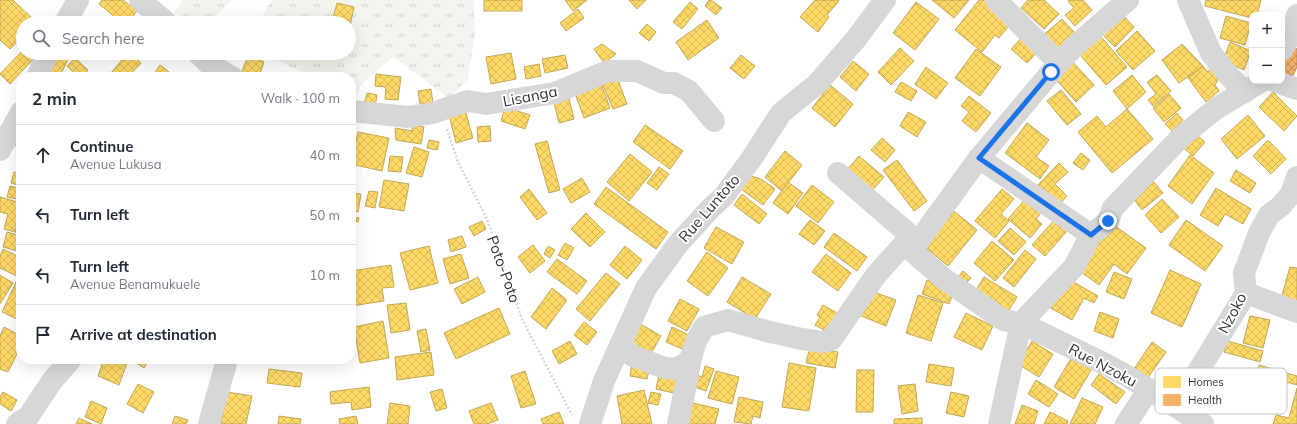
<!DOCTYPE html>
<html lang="en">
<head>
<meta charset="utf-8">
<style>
	:root { --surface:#fff; --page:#f6f6f7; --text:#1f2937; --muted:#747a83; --line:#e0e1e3 }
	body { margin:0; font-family:Mulish,sans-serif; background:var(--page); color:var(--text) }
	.controls { position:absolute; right:12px; top:12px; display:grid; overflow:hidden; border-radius:8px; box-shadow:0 4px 16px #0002 }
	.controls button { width:36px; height:36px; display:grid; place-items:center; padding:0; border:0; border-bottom:1px solid var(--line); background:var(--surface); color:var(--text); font:20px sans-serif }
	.stop { position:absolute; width:12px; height:12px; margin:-9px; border:3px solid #1a73e8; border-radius:50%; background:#fff }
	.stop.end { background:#1a73e8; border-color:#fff; box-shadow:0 1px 4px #0008 }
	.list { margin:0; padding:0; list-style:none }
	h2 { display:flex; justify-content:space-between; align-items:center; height:52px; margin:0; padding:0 16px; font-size:17px }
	h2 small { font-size:13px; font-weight:400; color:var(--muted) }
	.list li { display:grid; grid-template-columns:26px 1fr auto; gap:12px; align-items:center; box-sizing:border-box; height:60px; padding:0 16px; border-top:1px solid var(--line) }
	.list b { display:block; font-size:15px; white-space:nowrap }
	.list p { margin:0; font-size:13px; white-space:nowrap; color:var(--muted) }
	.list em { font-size:13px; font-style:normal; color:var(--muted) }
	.icon { flex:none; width:22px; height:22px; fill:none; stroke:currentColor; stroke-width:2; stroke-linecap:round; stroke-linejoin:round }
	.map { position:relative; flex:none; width:1297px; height:424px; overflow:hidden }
	.search { position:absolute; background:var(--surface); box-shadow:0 4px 16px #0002; left:16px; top:16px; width:340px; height:44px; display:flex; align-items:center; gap:10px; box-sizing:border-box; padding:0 14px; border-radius:22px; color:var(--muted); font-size:15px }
	.panel { position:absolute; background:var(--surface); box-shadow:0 4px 16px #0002; left:16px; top:72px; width:340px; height:292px; border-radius:16px }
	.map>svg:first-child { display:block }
	.grass { fill:url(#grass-tufts) }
	.homes { fill:url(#homes-cross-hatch); stroke:#c2a757 }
	.health { fill:url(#health-cross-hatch); stroke:#bc8c5a }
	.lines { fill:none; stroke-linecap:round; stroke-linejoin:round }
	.path { stroke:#d6d6d6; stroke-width:2.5; stroke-dasharray:2 2; stroke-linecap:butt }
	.minor { stroke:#d7d7d7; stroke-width:22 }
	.route { stroke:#1a73e8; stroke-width:5 }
	.labels { text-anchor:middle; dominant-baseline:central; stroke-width:4; stroke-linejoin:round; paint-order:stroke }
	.street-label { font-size:15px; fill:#333; stroke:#fff }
	.key { fill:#fff; stroke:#c2c2c2; stroke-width:1 }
	.key-label { font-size:11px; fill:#333 }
</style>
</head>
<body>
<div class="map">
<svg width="1297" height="424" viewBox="0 0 1297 424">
	<defs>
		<pattern id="grass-tufts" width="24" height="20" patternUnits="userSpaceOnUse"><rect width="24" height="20" fill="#f1f5ed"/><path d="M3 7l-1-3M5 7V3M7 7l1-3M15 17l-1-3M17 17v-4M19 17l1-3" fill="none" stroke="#cfd2cc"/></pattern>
		<pattern id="homes-cross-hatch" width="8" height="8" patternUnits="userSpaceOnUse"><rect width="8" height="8" fill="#ffd966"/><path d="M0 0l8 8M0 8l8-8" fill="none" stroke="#dbbb59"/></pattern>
		<pattern id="health-cross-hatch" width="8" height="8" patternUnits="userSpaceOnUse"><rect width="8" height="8" fill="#f6b26b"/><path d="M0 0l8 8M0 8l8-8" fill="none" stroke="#c89159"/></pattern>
	</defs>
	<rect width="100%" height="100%" fill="#fff"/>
	<g class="grass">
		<path d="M182,0H231L210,23H205L174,13Z"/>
		<path d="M272,0H474L475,35L468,79L449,98L393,57L361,85L351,104V77H303L301,72L262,53H349V23H258Z"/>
	</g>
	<g class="homes">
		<path d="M0,0H13L36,22L23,23V36L10,49L0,40Z"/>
		<path d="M102,0H123L137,11L128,23H122L99,4Z"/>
		<rect x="484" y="0" width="38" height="11"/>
		<path d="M565,0H587L573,11Z"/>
		<path d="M629,0H646L637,9Z"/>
		<path d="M709,0H711L722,8L716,15L705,6Z"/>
		<path d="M815,0H838L839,1L827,15L829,17L818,32L800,17Z"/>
		<path d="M932,0H969L954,18Z"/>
		<path d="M979,0H983L1011,23L999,38L995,35L982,52L955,30Z"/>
		<path d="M1028,0H1044L1059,14L1044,29L1021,8Z"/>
		<path d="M1070,0H1083L1092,10L1075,26L1065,15L1074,8L1068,1Z"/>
		<path d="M1206,0H1261L1257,15H1252V18L1205,6Z"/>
		<path d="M690,2L698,9L682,29L673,22Z"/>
		<path d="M916,2L939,19L915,50L893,33Z"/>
		<path d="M337,3L354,7L350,26L349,23L332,22Z"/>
		<path d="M578,9L584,18L566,31L560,23Z"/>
		<path d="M1119,11L1134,27L1115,47L1099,31Z"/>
		<path d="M1226,16L1251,23L1245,45L1220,38Z"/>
		<path d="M1062,19L1076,34L1055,54L1040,38Z"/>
		<path d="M707,20L719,38L688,60L676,42Z"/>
		<path d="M647,24L656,32L649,41L639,33Z"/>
		<path d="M1096,31L1127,67L1106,85L1075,49Z"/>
		<path d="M1137,31L1155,51L1133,70L1116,51Z"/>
		<path d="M1023,36L1039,50L1027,63L1011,49Z"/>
		<path d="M1230,42L1251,51L1244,70L1223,61Z"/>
		<path d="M602,44L616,54L604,63L594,49Z"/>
		<path d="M1182,44L1203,66L1179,83L1162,60Z"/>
		<path d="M900,48L914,61L891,85L878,72Z"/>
		<path d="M976,49L1001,67L980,96L955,78Z"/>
		<path d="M23,50V53H39L10,84L0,74Z"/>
		<path d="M54,53H71L60,76L46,70Z"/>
		<path d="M128,53H130L141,63L128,77H113L110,74Z"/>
		<path d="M136,53H149L143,60Z"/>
		<path d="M157,53H171L166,60Z"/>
		<path d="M511,53L516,79L491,84L486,57Z"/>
		<path d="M565,55L568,68L545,73L542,59Z"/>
		<path d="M741,55L755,66L744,79L730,68Z"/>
		<path d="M248,56L264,62L259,77H243L240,76Z"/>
		<path d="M75,58L88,70L82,77H78L67,66Z"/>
		<path d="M1071,60L1094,85L1076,102L1053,76Z"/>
		<path d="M853,61L869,74L856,91L840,77Z"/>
		<path d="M539,64L541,76L526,79L524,67Z"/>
		<path d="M160,65L169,72L165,77H152Z"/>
		<path d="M1203,66L1207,72L1211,69L1219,78L1215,85L1219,91L1206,102L1188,78Z"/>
		<path d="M926,67L948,83L936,99L915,84Z"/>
		<path d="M615,72L627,104L613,109L600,78Z"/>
		<path d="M376,74L401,77L398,100L385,99L386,87L375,86Z"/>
		<path d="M1132,75L1146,92L1127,109L1113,91Z"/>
		<path d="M1157,75L1171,91L1153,106L1148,100L1156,94L1147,82Z"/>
		<path d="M599,78L610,108L584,118L573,88Z"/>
		<path d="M901,82L917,91L911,101L895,92Z"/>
		<path d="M830,85L853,104L835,127L812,108Z"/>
		<path d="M431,89L433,103L420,104L418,91Z"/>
		<path d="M1061,90L1081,114L1067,125L1047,101Z"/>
		<path d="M1273,92L1297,116L1284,131L1259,107Z"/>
		<path d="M367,93L377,95L375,107L364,105Z"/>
		<path d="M1169,94L1181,108L1164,122L1153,108Z"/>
		<path d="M969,96L991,113L976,132L962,121L969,112L961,106Z"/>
		<path d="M569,99L574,119L559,123L554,103Z"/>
		<path d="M505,107L530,115L525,129L501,121Z"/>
		<path d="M1127,109L1153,139L1112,173L1078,132L1097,116L1106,127Z"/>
		<path d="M465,110L473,138L456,143L449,115Z"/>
		<path d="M908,112L926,122L917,137L900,126Z"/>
		<path d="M1177,113L1183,120L1172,131L1165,124Z"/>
		<path d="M1248,115L1265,136L1237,159L1221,139Z"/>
		<path d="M21,119V149L9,142Z"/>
		<path d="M1027,123L1049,140L1036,157L1049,166L1040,179L1005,153Z"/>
		<path d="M413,125L424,127L421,144L396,140L395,128L412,131Z"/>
		<path d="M645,125L683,151L670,169L633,142Z"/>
		<path d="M490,126L491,141L478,142L477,127Z"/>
		<path d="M1192,131L1205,142L1193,156L1180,145Z"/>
		<path d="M358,132L389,138L382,171L351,164Z"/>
		<path d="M882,138L895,150L885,162L871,150Z"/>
		<path d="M429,140L439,142L437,150L427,148Z"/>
		<path d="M1268,140L1286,159L1271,174L1253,156Z"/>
		<path d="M547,141L560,190L549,193L535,144Z"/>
		<path d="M414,147L429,152L422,177L406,173Z"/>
		<path d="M785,151L802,165L782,191L765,177Z"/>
		<path d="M1081,153L1090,160L1083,170L1073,163Z"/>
		<path d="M630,154L652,172L629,201L607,182Z"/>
		<path d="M1190,155L1214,173L1192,204L1168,186Z"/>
		<path d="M390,156L403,157L401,172L388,171Z"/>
		<path d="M859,156L884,177L871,192L846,171Z"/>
		<path d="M897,160L927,201L914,211L883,170Z"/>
		<path d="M1059,163L1068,172L1055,184L1067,196L1059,205L1038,185Z"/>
		<path d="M659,167L669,174L657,190L647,183Z"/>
		<path d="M1236,170L1256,183L1250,193L1230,181Z"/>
		<path d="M14,172L21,174V186L11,183Z"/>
		<path d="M751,176L761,179L775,189L763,205L741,189Z"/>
		<path d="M582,178L590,192L571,203L563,189Z"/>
		<path d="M384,180L409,184L404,211L379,207Z"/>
		<path d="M1153,181L1163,193L1142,210L1133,198Z"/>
		<path d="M788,182L803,193L788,214L773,203Z"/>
		<path d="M812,185L834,202L818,223L796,206Z"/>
		<path d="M10,186L21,189V200L7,197Z"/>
		<path d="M606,187L668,232L656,249L594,204Z"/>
		<path d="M1216,188L1251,209L1243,224L1225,214L1218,226L1200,215Z"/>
		<path d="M529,189L547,213L537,220L520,197Z"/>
		<path d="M1002,189L1014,199L1001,214L1009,221L995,238L975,221Z"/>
		<path d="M369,191L378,192L375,208L365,206Z"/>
		<path d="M351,193L361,194L358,212L351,211Z"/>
		<path d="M742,194L767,214L759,224L734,205Z"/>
		<path d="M1028,196L1044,209L1036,219L1042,224L1030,238L1008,219Z"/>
		<path d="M0,197L21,203V210L15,232L4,229L8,214L0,212Z"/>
		<path d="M1162,199L1179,217L1161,233L1145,215Z"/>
		<path d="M954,211L977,230L948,266L925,247Z"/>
		<path d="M586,213L605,232L590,247L571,229Z"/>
		<path d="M351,216L359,218L358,222L354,221L351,232Z"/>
		<path d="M20,218H21V234L15,232Z"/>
		<path d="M1055,219L1068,230L1045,256L1032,245Z"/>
		<path d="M810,220L825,231L814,245L799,234Z"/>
		<path d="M1186,220L1223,246L1205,271L1169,245Z"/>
		<path d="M482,221L486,229L474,236L469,227Z"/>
		<path d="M1108,221L1146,248L1127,274L1114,264L1099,285L1074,267Z"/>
		<path d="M716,227L744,242L732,264L704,248Z"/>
		<path d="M1010,228L1026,242L1014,255L998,241Z"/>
		<path d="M7,232L21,236L18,251L3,247Z"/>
		<path d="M834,233L867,257L857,271L824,247Z"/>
		<path d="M462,236L466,247L451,252L448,240Z"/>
		<path d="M992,241L1014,260L995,281L974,263Z"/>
		<path d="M565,243L574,248L567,260L558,255Z"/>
		<path d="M533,245L545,261L530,273L518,257Z"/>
		<path d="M429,246L438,283L410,290L400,253Z"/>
		<path d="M548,246L555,250L550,258L544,254Z"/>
		<path d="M625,246L642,260L627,279L610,265Z"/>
		<path d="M3,249L21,258V278L0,268V256Z"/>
		<path d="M1025,250L1036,259L1014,287L1003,278Z"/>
		<path d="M707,252L728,268L708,296L687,281Z"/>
		<path d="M461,254L469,278L450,284L443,259Z"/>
		<path d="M826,254L851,273L838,291L812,272Z"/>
		<path d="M557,259L587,281L577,294L547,272Z"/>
		<path d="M391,265L394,287L382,288L384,301L351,306V271Z"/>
		<path d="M1290,267L1297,268V306L1280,302Z"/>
		<path d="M1170,270L1201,284L1182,327L1151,313Z"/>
		<path d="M963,271L971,278L961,288L954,282Z"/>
		<path d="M1114,272L1132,279L1124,299L1106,292Z"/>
		<path d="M606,273L620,284L590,321L576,309Z"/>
		<path d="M0,275L13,283L0,304Z"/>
		<path d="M478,277L485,292L462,304L454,289Z"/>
		<path d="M742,277L771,294L755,319L727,302Z"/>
		<path d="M984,277L1017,297L1006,315L973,295Z"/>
		<path d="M1065,277L1098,296L1094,303L1084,298L1072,320L1049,307Z"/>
		<path d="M17,280L21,282V321L2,312Z"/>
		<path d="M927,280L954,290L949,304L922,294Z"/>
		<path d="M552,288L567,300L546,329L531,317Z"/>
		<path d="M868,290L896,300L886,326L859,315Z"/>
		<path d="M918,295L943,303L931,341L906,333Z"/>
		<path d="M680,299L699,309L687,331L668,321Z"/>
		<path d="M406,303L410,330L391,333L387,305Z"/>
		<path d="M823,305L839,314L827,332L815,325L820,317L817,315Z"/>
		<path d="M499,308L510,334L456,359L444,333Z"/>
		<path d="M1100,312L1119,319L1113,338L1094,331Z"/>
		<path d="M966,313L993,326L982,350L954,337Z"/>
		<path d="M1250,316L1270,320L1263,348L1243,343Z"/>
		<path d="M632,319L661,336L650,355L627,341Z"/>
		<path d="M383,321L389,358L360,363L354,327Z"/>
		<path d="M584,322L597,332L587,345L574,335Z"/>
		<path d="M4,327L21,336V346L8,372L0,369V336Z"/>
		<path d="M672,327L693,337L687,351L666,342Z"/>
		<path d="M426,329L430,350L421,352L417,331Z"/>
		<path d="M570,341L577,354L559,364L552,351Z"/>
		<path d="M1032,341L1053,354L1039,377L1018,364Z"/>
		<path d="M1228,341L1263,351L1260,362L1224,352Z"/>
		<path d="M1152,342L1166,352L1143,385L1130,375Z"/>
		<path d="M810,347L838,352L835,368L806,363Z"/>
		<path d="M431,352L434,375L397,380L395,357Z"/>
		<path d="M1073,355L1093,367L1074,399L1054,387Z"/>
		<path d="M104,359H116L127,363L119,385L98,376Z"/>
		<path d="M130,359H149L144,368Z"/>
		<path d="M632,363L650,366L647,379L630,376Z"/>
		<path d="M789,363L816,368L809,411L782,407Z"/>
		<path d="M929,364L954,368L951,386L926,382Z"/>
		<path d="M1259,365L1297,376V385L1257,374Z"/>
		<path d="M705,366L714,369L706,391L688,385L692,373L702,377Z"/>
		<path d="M269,369L302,373L300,387L267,383Z"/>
		<path d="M660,370L679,374L674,393L656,389Z"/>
		<path d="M857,370H874L873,412H856Z"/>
		<path d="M525,371L536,404L521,408L511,376Z"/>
		<path d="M716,371L739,377L732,404L708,398Z"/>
		<path d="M1099,374L1125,392L1116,404L1091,385Z"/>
		<path d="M1036,380L1058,394L1049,407L1028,394Z"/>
		<path d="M138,384L154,392L143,413L127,404Z"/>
		<path d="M915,384L918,411L902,414L898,386Z"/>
		<path d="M369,387L371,407L352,410L351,402L331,404L330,392Z"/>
		<path d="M1297,388V424H1273L1276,415L1289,418Z"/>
		<path d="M442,389L447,408L436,411L430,392Z"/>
		<path d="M644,390L652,424H622L617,396Z"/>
		<path d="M3,392L17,400L11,411L0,404V397Z"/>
		<path d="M227,392L252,396L246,424H221Z"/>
		<path d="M651,392L661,394L658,405L648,403Z"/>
		<path d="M951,392L969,396L964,417L946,413Z"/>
		<path d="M739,397L763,402L760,418L753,416L751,424L734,422Z"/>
		<path d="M1082,398L1103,407L1095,424H1070Z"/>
		<path d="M91,401L107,408L101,424L85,417Z"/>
		<path d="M688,402L719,409L715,424H683Z"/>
		<path d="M390,403L410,406L408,424H387Z"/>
		<path d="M491,403L498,420L487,424H474L469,411Z"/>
		<path d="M1022,405L1038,411L1034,424H1015Z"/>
		<path d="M559,412L564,424H543L541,419Z"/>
		<path d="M1050,412L1068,421L1067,424H1044Z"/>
		<path d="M175,416L188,420L186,424H172Z"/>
		<path d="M279,416L301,419L300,424H278Z"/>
		<path d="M356,416L358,424H340L339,419Z"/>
		<path d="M79,418L92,424H76Z"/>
		<path d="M922,418V424H894V419Z"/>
	</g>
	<path class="health" d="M1289,45L1297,49V67L1290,81L1282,77V59Z"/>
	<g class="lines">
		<path class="path" d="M447,129L458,162L487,219L522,319L572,415"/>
		<g class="minor">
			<path d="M140,0L167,23"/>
			<path d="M996,0L1059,63"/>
			<path d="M1188,0L1211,53L1229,76L1245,92"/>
			<path d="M65,23L78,0"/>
			<path d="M1282,50L1292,33L1297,15"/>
			<path d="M198,53L208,63L232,77"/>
			<path d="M37,77L48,53"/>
			<path d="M1274,81L1297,89"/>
			<path d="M351,111L408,117L433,113L467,101L486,104L555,93L608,71H637L664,83H674L689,91L714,121"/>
			<path d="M0,150L21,112"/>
			<path d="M979,158L1091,235"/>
			<path d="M838,173L918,242"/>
			<path d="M904,244L943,278L1003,320L1018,323H1021L1103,363L1129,377L1203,424"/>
			<path d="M1246,293L1297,312"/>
			<path d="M620,345L633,356L665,368L675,369L685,364L691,358"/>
			<path d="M1177,406L1246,293L1244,273L1259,233L1269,215L1281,206L1291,194L1297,177"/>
			<path d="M17,424L28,417L52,381L71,359"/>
			<path d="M209,424L227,360"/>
			<path d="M590,424L604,381L646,288L678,244L710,209L724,196L752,158L781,113L817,84L856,39L885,0"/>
			<path d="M678,424L691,358L696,341L704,327L728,320L770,332L802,339L822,342L831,340L876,275L904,244L918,242L979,158L1059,63L1075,46L1128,0"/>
			<path d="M999,424L1021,323L1074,267L1091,235L1108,221L1113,208L1182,136L1217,108L1262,81"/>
			<path d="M1126,424L1149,389"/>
		</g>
	</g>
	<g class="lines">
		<path class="route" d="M1051,72L979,158L1091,235L1108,221"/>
	</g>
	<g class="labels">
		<g class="street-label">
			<text transform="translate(530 96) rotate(-11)">Lisanga</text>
			<text transform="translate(709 208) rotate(-49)">Rue Luntoto</text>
			<text transform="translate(504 269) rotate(70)">Poto-Poto</text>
			<text transform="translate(1232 313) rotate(-62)">Nzoko</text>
			<text transform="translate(1103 365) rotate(28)">Rue Nzoku</text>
		</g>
	</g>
	<rect x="1155" y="368" width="132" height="46" rx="6" class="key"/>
	<rect x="1163" y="376" width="18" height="12" fill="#ffd966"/>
	<rect x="1163" y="394" width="18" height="12" fill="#f6b26b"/>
	<g class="key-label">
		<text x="1188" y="386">Homes</text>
		<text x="1188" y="404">Health</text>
	</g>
</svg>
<div class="controls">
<button>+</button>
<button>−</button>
</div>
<div class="stop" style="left:1051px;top:72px"></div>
<div class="stop end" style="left:1108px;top:221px"></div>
<div class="search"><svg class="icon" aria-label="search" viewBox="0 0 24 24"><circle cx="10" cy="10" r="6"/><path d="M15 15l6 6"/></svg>Search here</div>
<section class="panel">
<h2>2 min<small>Walk · 100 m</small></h2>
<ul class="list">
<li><svg class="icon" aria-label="ahead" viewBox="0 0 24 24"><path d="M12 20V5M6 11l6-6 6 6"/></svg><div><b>Continue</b><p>Avenue Lukusa</p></div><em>40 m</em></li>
<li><svg class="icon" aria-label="left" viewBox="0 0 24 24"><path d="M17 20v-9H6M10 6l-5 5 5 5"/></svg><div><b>Turn left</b></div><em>50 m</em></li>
<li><svg class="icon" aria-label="left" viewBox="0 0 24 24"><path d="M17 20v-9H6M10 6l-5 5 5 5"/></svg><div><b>Turn left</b><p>Avenue Benamukuele</p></div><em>10 m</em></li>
<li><svg class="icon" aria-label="arrive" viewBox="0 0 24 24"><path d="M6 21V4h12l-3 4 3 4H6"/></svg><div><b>Arrive at destination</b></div></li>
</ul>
</section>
</div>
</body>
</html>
